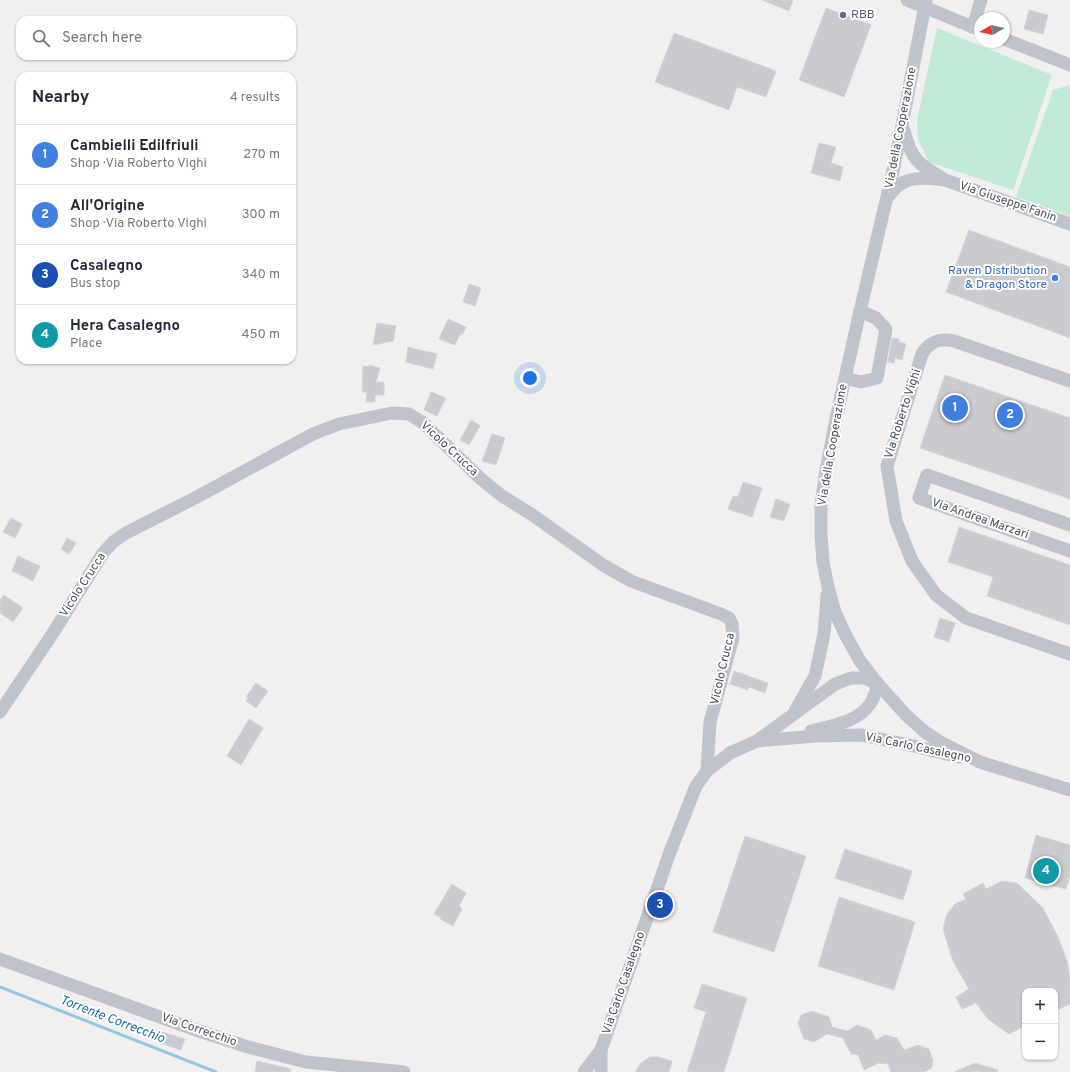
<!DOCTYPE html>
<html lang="en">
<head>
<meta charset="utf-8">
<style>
	:root { --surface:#fff; --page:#f6f6f7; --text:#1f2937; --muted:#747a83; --line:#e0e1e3; --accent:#2a5cd0 }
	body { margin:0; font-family:Overpass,sans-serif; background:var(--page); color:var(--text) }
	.controls { position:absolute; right:12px; bottom:12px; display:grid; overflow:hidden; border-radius:8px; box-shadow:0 1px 3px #0004 }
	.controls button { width:36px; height:36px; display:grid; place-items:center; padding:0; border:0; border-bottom:1px solid var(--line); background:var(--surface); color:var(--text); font:20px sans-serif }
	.compass { position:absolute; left:974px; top:12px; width:36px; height:36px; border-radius:50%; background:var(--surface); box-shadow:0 1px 3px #0004; rotate:261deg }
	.you { position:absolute; left:530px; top:378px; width:14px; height:14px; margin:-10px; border:3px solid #fff; border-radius:50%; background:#1a73e8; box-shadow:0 0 0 6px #1a73e833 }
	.badge { display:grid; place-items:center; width:26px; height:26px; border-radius:50%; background:var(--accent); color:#fff; font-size:13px; font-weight:700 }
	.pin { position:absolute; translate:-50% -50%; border:2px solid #fff; box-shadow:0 1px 4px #0006 }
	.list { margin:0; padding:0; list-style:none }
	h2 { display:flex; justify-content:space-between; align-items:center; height:52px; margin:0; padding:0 16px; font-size:17px }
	h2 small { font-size:13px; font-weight:400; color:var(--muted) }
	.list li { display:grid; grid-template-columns:26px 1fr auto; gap:12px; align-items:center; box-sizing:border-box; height:60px; padding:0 16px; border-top:1px solid var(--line) }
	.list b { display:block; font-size:15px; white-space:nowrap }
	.list p { margin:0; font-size:13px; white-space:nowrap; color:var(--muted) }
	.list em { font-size:13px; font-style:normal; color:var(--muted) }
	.icon { flex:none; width:22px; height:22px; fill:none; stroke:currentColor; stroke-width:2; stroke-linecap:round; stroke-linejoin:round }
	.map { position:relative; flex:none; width:1070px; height:1072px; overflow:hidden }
	.search { position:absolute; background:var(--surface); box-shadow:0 1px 3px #0004; left:16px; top:16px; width:280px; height:44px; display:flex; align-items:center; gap:10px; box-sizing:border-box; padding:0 14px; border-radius:12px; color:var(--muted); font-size:15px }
	.panel { position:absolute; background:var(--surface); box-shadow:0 1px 3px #0004; left:16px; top:72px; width:280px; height:292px; border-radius:12px }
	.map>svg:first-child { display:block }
	.green { fill:#c2ebd7 }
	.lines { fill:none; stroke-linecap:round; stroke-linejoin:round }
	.stream { stroke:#93c8e4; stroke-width:3 }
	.building { fill:#c9cbd1; stroke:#d4d5da }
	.minor { stroke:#bfc4cc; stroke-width:13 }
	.service-dot { fill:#5c6f8a; stroke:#fff; stroke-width:1.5 }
	.shop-dot { fill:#3f7fe0; stroke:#fff; stroke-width:1.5 }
	.labels { text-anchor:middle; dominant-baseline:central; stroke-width:4; stroke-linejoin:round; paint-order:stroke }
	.service-label { font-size:12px; fill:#4e5e75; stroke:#fff; text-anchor:start }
	.street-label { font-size:12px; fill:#49505b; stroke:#fff }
	.shop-label { font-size:12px; fill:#366cbe; stroke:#fff; text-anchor:end }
	.water-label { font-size:13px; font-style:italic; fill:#1a709d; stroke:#fff }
</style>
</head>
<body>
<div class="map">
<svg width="1070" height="1072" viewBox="0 0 1070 1072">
	<rect width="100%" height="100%" fill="#f1efef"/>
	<g class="green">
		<path d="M937,28L1052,75L1013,190L929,162L918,140L917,120Z"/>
		<path d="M1070,85V216L1016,197L1053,90Z"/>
	</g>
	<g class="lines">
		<path class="stream" d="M0,987L216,1072"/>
	</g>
	<g class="building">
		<path d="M762,0H793L789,11Z"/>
		<path d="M826,8L871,25L844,97L799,80Z"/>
		<path d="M1029,10L1048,15L1043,34L1024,29Z"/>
		<path d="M674,33L776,71L766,97L737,87L729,110L655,82Z"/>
		<path d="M819,143L836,147L831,163L843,167L840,181L811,173Z"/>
		<path d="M969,230L1070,267V338L946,292Z"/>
		<path d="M469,284L481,288L475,306L463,302Z"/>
		<path d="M448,319L466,327L462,335L460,334L455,345L439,339Z"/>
		<path d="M377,323L396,326L393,341L373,345Z"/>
		<path d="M892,338L899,339V342L906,344L902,360L895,358L894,363L888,362Z"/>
		<path d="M408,347L437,354L433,369L406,362Z"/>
		<path d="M369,365L380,368L376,382H384V395H375V402H366L367,392H362L363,366L369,367Z"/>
		<path d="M945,375L1070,418V499L920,448Z"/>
		<path d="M431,392L446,398L437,416L424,410Z"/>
		<path d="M471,420L480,426L469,445L460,440Z"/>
		<path d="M492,434L505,438L496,465L482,461Z"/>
		<path d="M743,482L762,488L752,517L728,509L733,496L738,497Z"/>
		<path d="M776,499L790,504L784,521L770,517Z"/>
		<path d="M11,518L22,524L15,538L3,532Z"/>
		<path d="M959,527L1070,565V625L987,596L993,577L948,562Z"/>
		<path d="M67,538L76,543L69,554L61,549Z"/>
		<path d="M18,556L40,566L33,581L12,571Z"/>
		<path d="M4,595L23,608L13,622L0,613V600Z"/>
		<path d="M940,618L955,623L949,642L934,637Z"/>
		<path d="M734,671L768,683L765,693L749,687L748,690L730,684Z"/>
		<path d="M256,683L268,691L256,708L246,701L248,698L246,697Z"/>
		<path d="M249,719L263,728L241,765L227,756Z"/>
		<path d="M1036,835L1070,845V875L1066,889L1025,878Z"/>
		<path d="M745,836L806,856L774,952L713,932Z"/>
		<path d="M845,849L912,871L903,900L835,878Z"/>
		<path d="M1002,881L1017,883L1043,908L1058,937L1067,961L1070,979V1004L1055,1011V991H1025V1026L1009,1034L988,1019L976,1003L962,1009L956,997L969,989L953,961L943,929L947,914L955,904L966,899L963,894L983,883L986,889Z"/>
		<path d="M452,884L466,893L459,906L462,909L453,926L440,919L442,918L434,914Z"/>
		<path d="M839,897L915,922L894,990L818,966Z"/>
		<path d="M702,984L747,998L724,1072H687L706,1012L694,1008Z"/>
		<path d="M812,1011L829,1017L832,1027L847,1031L857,1025L871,1030L876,1040L885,1035L897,1038L904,1050L918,1045L929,1049L933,1061L932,1068L924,1072H891L888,1064L879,1063L864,1070L858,1055L851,1054L843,1038L827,1034L814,1042L804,1039L798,1023L801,1015Z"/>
		<path d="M149,1028L185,1039L181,1050L146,1038Z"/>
		<path d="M650,1057H658L672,1061L669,1072H635L641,1063Z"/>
		<path d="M257,1061L291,1069L290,1072H255Z"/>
		<path d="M975,1063L998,1070V1072H954Z"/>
	</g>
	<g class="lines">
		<g class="minor">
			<path d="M907,0L980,30"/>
			<path d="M926,0L894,167L860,311L837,414L825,476L821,506V535L823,562L828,587L835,612L845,634L860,661L878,684L906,715L925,732L940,742L980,762L1070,790"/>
			<path d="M973,27L981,0"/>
			<path d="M1004,39L1070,65"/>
			<path d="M904,130C911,159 917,163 942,178"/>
			<path d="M888,197C891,193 895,188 899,185C911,176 930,178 945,180L1070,224"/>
			<path d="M845,378L861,382L877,378L886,329L876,318L860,311"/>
			<path d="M1070,381L954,341C940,338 930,341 922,354L887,466L896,521L912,561L936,595L966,618L1070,654"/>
			<path d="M1070,525L927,475L919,498L1070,551"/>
			<path d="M795,711L815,676L824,634L827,595"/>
			<path d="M0,712L53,633L103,553L113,542L126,533L195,498L313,434L339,424L392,413L409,414L422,422L481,479L502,496L531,514L603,565L631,581L721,614L729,618L732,624L733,638L710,722L707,771"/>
			<path d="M811,731C831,726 858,722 870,704C874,699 876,690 878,684"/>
			<path d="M757,741L816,736L861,735L905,744L959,757"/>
			<path d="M0,959L193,1029L248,1047L306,1062L404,1072"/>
			<path d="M601,1050V1072"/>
			<path d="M584,1072L601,1050L670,852L696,786L707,771L730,753L757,741L835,684L851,678H864L878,684"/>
		</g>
	</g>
	<circle class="service-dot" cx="843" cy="15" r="4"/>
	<circle class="shop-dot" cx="1055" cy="278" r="4"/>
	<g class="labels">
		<g class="service-label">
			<text x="851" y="15">RBB</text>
		</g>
		<g class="street-label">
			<text transform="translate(901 128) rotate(-79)">Via della Cooperazione</text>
			<text transform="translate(1008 202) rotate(19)">Via Giuseppe Fanin</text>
			<text transform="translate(903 414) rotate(-72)">Via Roberto Vighi</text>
			<text transform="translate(833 445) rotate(-80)">Via della Cooperazione</text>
			<text transform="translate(449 449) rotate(43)">Vicolo Crucca</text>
			<text transform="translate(980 519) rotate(19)">Via Andrea Marzari</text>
			<text transform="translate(83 585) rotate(-57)">Vicolo Crucca</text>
			<text transform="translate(723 669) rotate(-77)">Vicolo Crucca</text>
			<text transform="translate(918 748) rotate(12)">Via Carlo Casalegno</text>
			<text transform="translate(624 983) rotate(-71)">Via Carlo Casalegno</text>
			<text transform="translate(199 1030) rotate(19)">Via Correcchio</text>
		</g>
		<g class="shop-label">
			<text x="1047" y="271">Raven Distribution<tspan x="1047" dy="14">&amp; Dragon Store</tspan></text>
		</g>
		<g class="water-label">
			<text transform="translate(112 1020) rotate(21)">Torrente Correcchio</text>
		</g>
	</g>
</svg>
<div class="controls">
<button>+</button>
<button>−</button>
</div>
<svg class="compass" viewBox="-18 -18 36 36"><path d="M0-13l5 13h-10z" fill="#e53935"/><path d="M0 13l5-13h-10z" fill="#747a83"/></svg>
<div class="you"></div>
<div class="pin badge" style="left:955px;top:408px;background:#3f7fe0">1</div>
<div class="pin badge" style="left:1010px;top:415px;background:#3f7fe0">2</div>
<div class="pin badge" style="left:660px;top:905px;background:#1a4fb4">3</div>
<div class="pin badge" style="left:1046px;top:871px;background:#0f9aa8">4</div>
<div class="search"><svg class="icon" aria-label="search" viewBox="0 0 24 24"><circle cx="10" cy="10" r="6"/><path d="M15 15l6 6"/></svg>Search here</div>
<section class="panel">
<h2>Nearby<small>4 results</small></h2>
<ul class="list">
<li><span class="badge" style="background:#3f7fe0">1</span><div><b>Cambielli Edilfriuli</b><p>Shop · Via Roberto Vighi</p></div><em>270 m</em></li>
<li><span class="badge" style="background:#3f7fe0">2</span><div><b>All'Origine</b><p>Shop · Via Roberto Vighi</p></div><em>300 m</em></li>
<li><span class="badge" style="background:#1a4fb4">3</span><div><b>Casalegno</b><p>Bus stop</p></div><em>340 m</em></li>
<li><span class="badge" style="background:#0f9aa8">4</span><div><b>Hera Casalegno</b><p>Place</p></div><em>450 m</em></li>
</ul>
</section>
</div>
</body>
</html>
